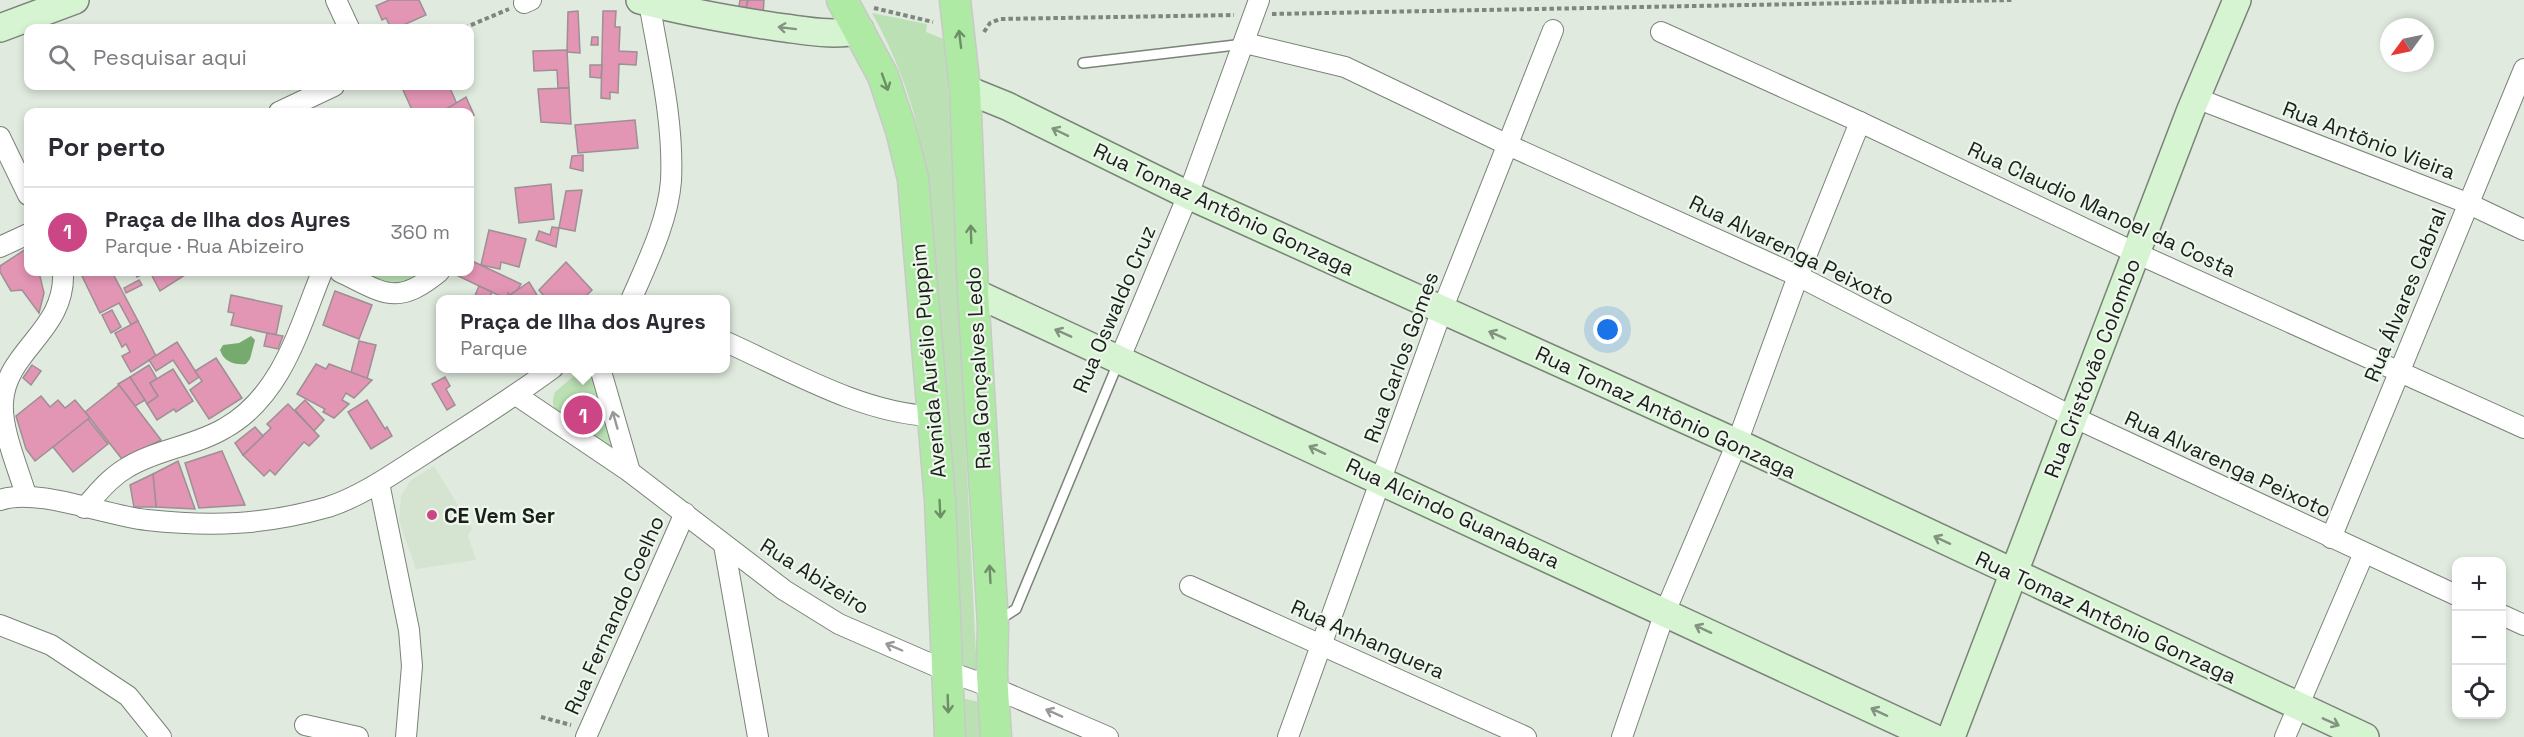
<!DOCTYPE html>
<html lang="pt">
<head>
<meta charset="utf-8">
<style>
	:root { --surface:#fff; --page:#f7f7f7; --text:#2b2b33; --muted:#7c7c81; --line:#e1e1e2; --accent:#cc4686 }
	body { margin:0; font-family:"Space Grotesk",sans-serif; background:var(--page); color:var(--text) }
	.controls { position:absolute; right:18px; bottom:18px; display:grid; overflow:hidden; border-radius:12px; box-shadow:0 3px 9px #0003 }
	.controls button { width:54px; height:54px; display:grid; place-items:center; padding:0; border:0; border-bottom:2px solid var(--line); background:var(--surface); color:var(--text); font:30px sans-serif }
	.compass { position:absolute; left:2380px; top:18px; width:54px; height:54px; border-radius:50%; background:var(--surface); box-shadow:0 3px 9px #0003; rotate:237deg }
	.you { position:absolute; left:1608px; top:330px; width:21px; height:21px; margin:-15px; border:4px solid #fff; border-radius:50%; background:#1a73e8; box-shadow:0 0 0 9px #1a73e833 }
	.badge { display:grid; place-items:center; width:39px; height:39px; border-radius:50%; background:var(--accent); color:#fff; font-size:20px; font-weight:700 }
	.pin { position:absolute; translate:-50% -50%; border:3px solid #fff; box-shadow:0 2px 6px #0006 }
	.popup { position:absolute; left:436px; top:295px; width:294px; height:78px; box-sizing:border-box; display:grid; place-content:center; border-radius:12px; background:var(--surface); filter:drop-shadow(0 2px 4px #0005); font-size:20px; white-space:nowrap; color:var(--muted) }
	.popup b { font-size:22px; color:var(--text) }
	.popup::after { content:''; position:absolute; left:50%; top:100%; margin-left:-12px; border:12px solid transparent; border-top-color:var(--surface) }
	.list { margin:0; padding:0; list-style:none }
	h2 { display:flex; justify-content:space-between; align-items:center; height:78px; margin:0; padding:0 24px; font-size:26px }
	h2 small { font-size:20px; font-weight:400; color:var(--muted) }
	.list li { display:grid; grid-template-columns:39px 1fr auto; gap:18px; align-items:center; box-sizing:border-box; height:90px; padding:0 24px; border-top:2px solid var(--line) }
	.list b { display:block; font-size:22px; white-space:nowrap }
	.list p { margin:0; font-size:20px; white-space:nowrap; color:var(--muted) }
	.list em { font-size:20px; font-style:normal; color:var(--muted) }
	.icon { flex:none; width:33px; height:33px; fill:none; stroke:currentColor; stroke-width:2; stroke-linecap:round; stroke-linejoin:round }
	.map { position:relative; flex:none; width:2524px; height:737px; overflow:hidden }
	.search { position:absolute; background:var(--surface); box-shadow:0 3px 9px #0003; left:24px; top:24px; width:450px; height:66px; display:flex; align-items:center; gap:15px; box-sizing:border-box; padding:0 21px; border-radius:12px; color:var(--muted); font-size:22px }
	.panel { position:absolute; background:var(--surface); box-shadow:0 3px 9px #0003; left:24px; top:108px; width:450px; height:168px; border-radius:12px }
	.map>svg:first-child { display:block }
	.built { fill:#d4e4d1 }
	.green { fill:#bae0b4 }
	.water { fill:#77aa6e }
	.building { fill:#e395b4; stroke:#9e8f94; stroke-width:1.5 }
	.lines { fill:none; stroke-linecap:round; stroke-linejoin:round }
	.lane-casing { stroke:#7a8378; stroke-width:12 }
	.street-casing { stroke:#7a8378; stroke-width:22 }
	.secondary-casing { stroke:#7a8378; stroke-width:30 }
	.primary-casing { stroke:#c8c9c8; stroke-width:33 }
	.path { stroke:#7f867e; stroke-width:4; stroke-dasharray:4.5 3; stroke-linecap:butt }
	.lane { stroke:#fff; stroke-width:9 }
	.street { stroke:#fff; stroke-width:20 }
	.secondary { stroke:#d7f4d2; stroke-width:27 }
	.primary { stroke:#afeaa4; stroke-width:30 }
	.oneway { stroke:#829480 }
	.oneway2 { stroke:#6c8f66 }
	.oneway3 { stroke:#989a98 }
	.poi-dot { fill:#cc4686; stroke:#edf7eb; stroke-width:2 }
	.labels { text-anchor:middle; dominant-baseline:central; stroke-width:4.5; stroke-linejoin:round; paint-order:stroke }
	.street-label { font-size:21px; fill:#1b1f1b; stroke:#edf7eb }
	.poi-label { font-size:21px; font-weight:bold; fill:#1b1f1b; stroke:#edf7eb; text-anchor:start }
</style>
</head>
<body>
<div class="map">
<svg width="2524" height="737" viewBox="0 0 2524 737">
	<rect width="100%" height="100%" fill="#e0eade"/>
	<path class="built" d="M434,466L472,528L468,536L476,560L416,569L399,521L401,496L411,480Z"/>
	<g class="green">
		<path d="M872,13L927,24L926,32L946,40L977,675L960,672L951,435L922,147C912,99 896,56 872,13Z"/>
		<path d="M363,272H423C398,290 389,284 363,272Z"/>
		<path d="M581,370H588L593,376L620,458L557,413C552,406 552,400 555,392Z"/>
		<path d="M961,698L979,702L980,737H962Z"/>
	</g>
	<path class="water" d="M251,336L255,340L250,359L246,364C234,365 224,362 220,350L223,345L239,343Z"/>
	<g class="building">
		<path d="M389,0H419L426,15L397,28H391L386,18L382,20L376,6Z"/>
		<path d="M740,0H748L745,13L738,12Z"/>
		<path d="M748,0H764L763,16L745,13Z"/>
		<path d="M578,11L580,53L567,52L568,12Z"/>
		<path d="M603,11H616L615,27H620L619,51L637,52L636,65L619,64L618,93L610,92V99L601,98Z"/>
		<path d="M592,37H598V45H591Z"/>
		<path d="M567,50L569,88H558L557,70L534,71L533,51Z"/>
		<path d="M590,65H602L601,78L590,77Z"/>
		<path d="M414,86H449L457,104L439,112H413L403,90Z"/>
		<path d="M569,88L571,124L541,122L538,89Z"/>
		<path d="M466,97L474,115L470,116V112H443V111Z"/>
		<path d="M635,120L638,148L578,153L575,125Z"/>
		<path d="M583,155V171L570,168L572,156Z"/>
		<path d="M551,184L554,219L519,223L515,188Z"/>
		<path d="M582,190L575,231L559,228L566,191Z"/>
		<path d="M552,227L559,228L556,247L536,240L539,231L550,235Z"/>
		<path d="M489,230L526,239L519,267L501,262L500,269L481,265Z"/>
		<path d="M26,249L28,254V272H39L44,293L39,313L22,290L11,291L0,272V266Z"/>
		<path d="M470,260L521,284L518,289L510,295L508,293L506,299L456,275L458,272H470Z"/>
		<path d="M566,262L592,290L582,300H547L539,290Z"/>
		<path d="M91,272H112L138,321L131,325L119,303L100,313L82,276Z"/>
		<path d="M134,272H147L137,277Z"/>
		<path d="M150,272H183L185,275L160,291Z"/>
		<path d="M139,280L142,285L126,293L124,288Z"/>
		<path d="M529,282L540,300H508L507,297Z"/>
		<path d="M479,286L492,292L489,300H473Z"/>
		<path d="M335,291L372,305L359,339L323,325Z"/>
		<path d="M231,295L282,306L276,335L231,325L234,313L228,312Z"/>
		<path d="M112,310L121,327L111,333L102,315Z"/>
		<path d="M138,321L156,356L131,372L122,356L130,352L126,344L122,347L115,333Z"/>
		<path d="M267,333L283,336L278,349L264,346Z"/>
		<path d="M359,341L376,345L367,379L351,372Z"/>
		<path d="M177,342L199,377L189,384L173,360L156,371L149,360Z"/>
		<path d="M216,358L242,398L209,419L190,390L202,381L195,371Z"/>
		<path d="M316,364L326,369L329,364L372,380L354,398L346,393L342,400L349,404L334,418L323,412L325,409L297,394Z"/>
		<path d="M32,365L41,371L31,385L23,378Z"/>
		<path d="M149,365L157,379L150,383L158,396L147,404L130,377Z"/>
		<path d="M173,369L193,401L176,412L174,409L157,420L147,404L158,396L150,383Z"/>
		<path d="M130,377L145,400L135,406L118,384Z"/>
		<path d="M445,377L450,386L446,389L455,405L447,410L432,384Z"/>
		<path d="M119,385L161,440L122,459L85,412Z"/>
		<path d="M41,396L50,407L58,400L65,408L75,400L90,418L35,461L26,449L16,416Z"/>
		<path d="M305,400L324,420L314,431L295,410Z"/>
		<path d="M367,400L385,429L387,427L392,436L371,449L348,412Z"/>
		<path d="M288,404L319,436L309,446L304,442L275,475L270,470L264,476L243,455L271,428L267,424Z"/>
		<path d="M88,419L108,444L73,472L53,447Z"/>
		<path d="M255,427L263,436L243,455L235,443Z"/>
		<path d="M222,451L245,505L199,508L185,463Z"/>
		<path d="M178,461L195,509L156,507L153,474Z"/>
		<path d="M153,474L156,507H134L130,485Z"/>
	</g>
	<g class="lines">
		<g class="lane-casing">
			<g id="lane">
				<path d="M1083,63L1244,44"/>
				<path d="M999,620L1016,609L1118,363"/>
			</g>
		</g>
		<g class="street-casing">
			<g id="street">
				<path d="M336,0L349,28"/>
				<path d="M524,3L531,0"/>
				<path d="M1661,32L1860,122L2136,253L2524,428"/>
				<path d="M1245,43L1345,67L1508,145L1798,276L2073,417L2456,595"/>
				<path d="M2196,98L2467,203L2524,230"/>
				<path d="M279,112L334,86"/>
				<path d="M0,137L28,195"/>
				<path d="M0,247L28,234"/>
				<path d="M340,272C384,293 396,307 439,272"/>
				<path d="M631,300C647,263 668,221 671,181C674,122 659,61 649,2"/>
				<path d="M726,342C789,370 861,413 931,416"/>
				<path d="M1120,358L1188,195L1259,0"/>
				<path d="M600,368L630,472"/>
				<path d="M516,395L630,472L784,590L839,624L947,671L994,688L1108,737"/>
				<path d="M379,483L409,630L412,666L406,737"/>
				<path d="M26,495C18,468 1,429 3,402C6,350 66,331 63,272"/>
				<path d="M0,500C38,487 106,516 147,520C212,527 265,525 328,507C362,496 394,473 424,454C467,426 511,399 553,368"/>
				<path d="M84,508C98,493 110,477 128,467C158,449 195,446 225,428C282,396 299,328 322,272"/>
				<path d="M2331,538L2524,69"/>
				<path d="M724,545L758,737"/>
				<path d="M1190,586L1526,737"/>
				<path d="M2502,615L2524,625"/>
				<path d="M0,625L51,645L128,696L161,737"/>
				<path d="M305,725L358,737"/>
				<path d="M586,737L685,513"/>
				<path d="M1288,737L1442,310L1553,30"/>
				<path d="M1622,737L1665,612L1737,443L1798,276L1860,122"/>
				<path d="M2285,737L2364,553"/>
			</g>
		</g>
		<g class="secondary-casing">
			<g id="secondary">
				<path d="M640,0C685,12 731,20 777,27C804,30 834,37 860,30"/>
				<path d="M0,28L75,0"/>
				<path d="M965,89L1007,106L1188,195L1737,443L2365,737"/>
				<path d="M973,292L1932,737"/>
				<path d="M1951,737L2190,112L2237,0"/>
			</g>
		</g>
		<g class="primary-casing">
			<g id="primary">
				<path d="M842,0L883,76L901,130L913,179L940,500L950,737"/>
				<path d="M955,0L965,89L973,292L993,624L992,674L996,737"/>
			</g>
		</g>
		<g class="path">
			<path d="M874,8L933,22"/>
			<path d="M1272,14L2012,0"/>
			<path d="M464,28L509,9"/>
			<path d="M984,32L990,23L1000,19L1234,15"/>
			<path d="M541,717L571,725"/>
		</g>
		<use href="#lane" class="lane"/>
		<use href="#street" class="street"/>
		<use href="#secondary" class="secondary"/>
		<use href="#primary" class="primary"/>
	</g>
	<defs><path id="oneway-shaft" d="M-6 0H5M1.5-3L5.5 0L1.5 3" fill="none" stroke-width="1.6" stroke-linecap="round" stroke-linejoin="round" transform="scale(1.5)"/></defs>
	<g class="oneway">
		<use href="#oneway-shaft" transform="translate(787 28) rotate(-173)"/>
		<use href="#oneway-shaft" transform="translate(1060 132) rotate(-154)"/>
		<use href="#oneway-shaft" transform="translate(1063 333) rotate(-156)"/>
		<use href="#oneway-shaft" transform="translate(1497 335) rotate(-156)"/>
		<use href="#oneway-shaft" transform="translate(1317 450) rotate(-155)"/>
		<use href="#oneway-shaft" transform="translate(1942 540) rotate(-155)"/>
		<use href="#oneway-shaft" transform="translate(1703 629) rotate(-155)"/>
		<use href="#oneway-shaft" transform="translate(1879 712) rotate(-155)"/>
		<use href="#oneway-shaft" transform="translate(2331 722) rotate(24)"/>
	</g>
	<g class="oneway2">
		<use href="#oneway-shaft" transform="translate(960 39) rotate(-97)"/>
		<use href="#oneway-shaft" transform="translate(885 82) rotate(70)"/>
		<use href="#oneway-shaft" transform="translate(971 234) rotate(-92)"/>
		<use href="#oneway-shaft" transform="translate(940 509) rotate(87)"/>
		<use href="#oneway-shaft" transform="translate(990 574) rotate(-93)"/>
		<use href="#oneway-shaft" transform="translate(948 704) rotate(88)"/>
	</g>
	<g class="oneway3">
		<use href="#oneway-shaft" transform="translate(615 420) rotate(-106)"/>
		<use href="#oneway-shaft" transform="translate(894 647) rotate(-157)"/>
		<use href="#oneway-shaft" transform="translate(1054 713) rotate(-156)"/>
	</g>
	<circle class="poi-dot" cx="432" cy="515" r="6"/>
	<g class="labels">
		<g class="street-label">
			<text transform="translate(2369 140) rotate(21)">Rua Antõnio Vieira</text>
			<text transform="translate(1224 209) rotate(25)">Rua Tomaz Antônio Gonzaga</text>
			<text transform="translate(2102 209) rotate(25)">Rua Claudio Manoel da Costa</text>
			<text transform="translate(1792 250) rotate(26)">Rua Alvarenga Peixoto</text>
			<text transform="translate(2405 295) rotate(-68)">Rua Álvares Cabral</text>
			<text transform="translate(1114 309) rotate(-67)">Rua Oswaldo Cruz</text>
			<text transform="translate(1401 357) rotate(-70)">Rua Carlos Gomes</text>
			<text transform="translate(928 361) rotate(-95)">Avenida Aurélio Puppim</text>
			<text transform="translate(978 368) rotate(-93)">Rua Gonçalves Ledo</text>
			<text transform="translate(2092 368) rotate(-69)">Rua Cristóvão Colombo</text>
			<text transform="translate(1666 412) rotate(25)">Rua Tomaz Antônio Gonzaga</text>
			<text transform="translate(2228 464) rotate(25)">Rua Alvarenga Peixoto</text>
			<text transform="translate(1453 513) rotate(25)">Rua Alcindo Guanabara</text>
			<text transform="translate(815 576) rotate(32)">Rua Abizeiro</text>
			<text transform="translate(614 615) rotate(-66)">Rua Fernando Coelho</text>
			<text transform="translate(2106 617) rotate(25)">Rua Tomaz Antônio Gonzaga</text>
			<text transform="translate(1368 639) rotate(24)">Rua Anhanguera</text>
		</g>
		<g class="poi-label">
			<text x="444" y="515">CE Vem Ser</text>
		</g>
	</g>
</svg>
<div class="controls">
<button>+</button>
<button>−</button>
<button><svg class="icon" aria-label="locate" viewBox="0 0 24 24"><circle cx="12" cy="12" r="6"/><path d="M12 2v4M12 18v4M2 12h4M18 12h4"/></svg></button>
</div>
<svg class="compass" viewBox="-18 -18 36 36"><path d="M0-13l5 13h-10z" fill="#e53935"/><path d="M0 13l5-13h-10z" fill="#7c7c81"/></svg>
<div class="you"></div>
<div class="pin badge" style="left:583px;top:415px">1</div>
<div class="popup"><b>Praça de Ilha dos Ayres</b>Parque</div>
<div class="search"><svg class="icon" aria-label="search" viewBox="0 0 24 24"><circle cx="10" cy="10" r="6"/><path d="M15 15l6 6"/></svg>Pesquisar aqui</div>
<section class="panel">
<h2>Por perto<small></small></h2>
<ul class="list">
<li><span class="badge">1</span><div><b>Praça de Ilha dos Ayres</b><p>Parque · Rua Abizeiro</p></div><em>360 m</em></li>
</ul>
</section>
</div>
</body>
</html>
